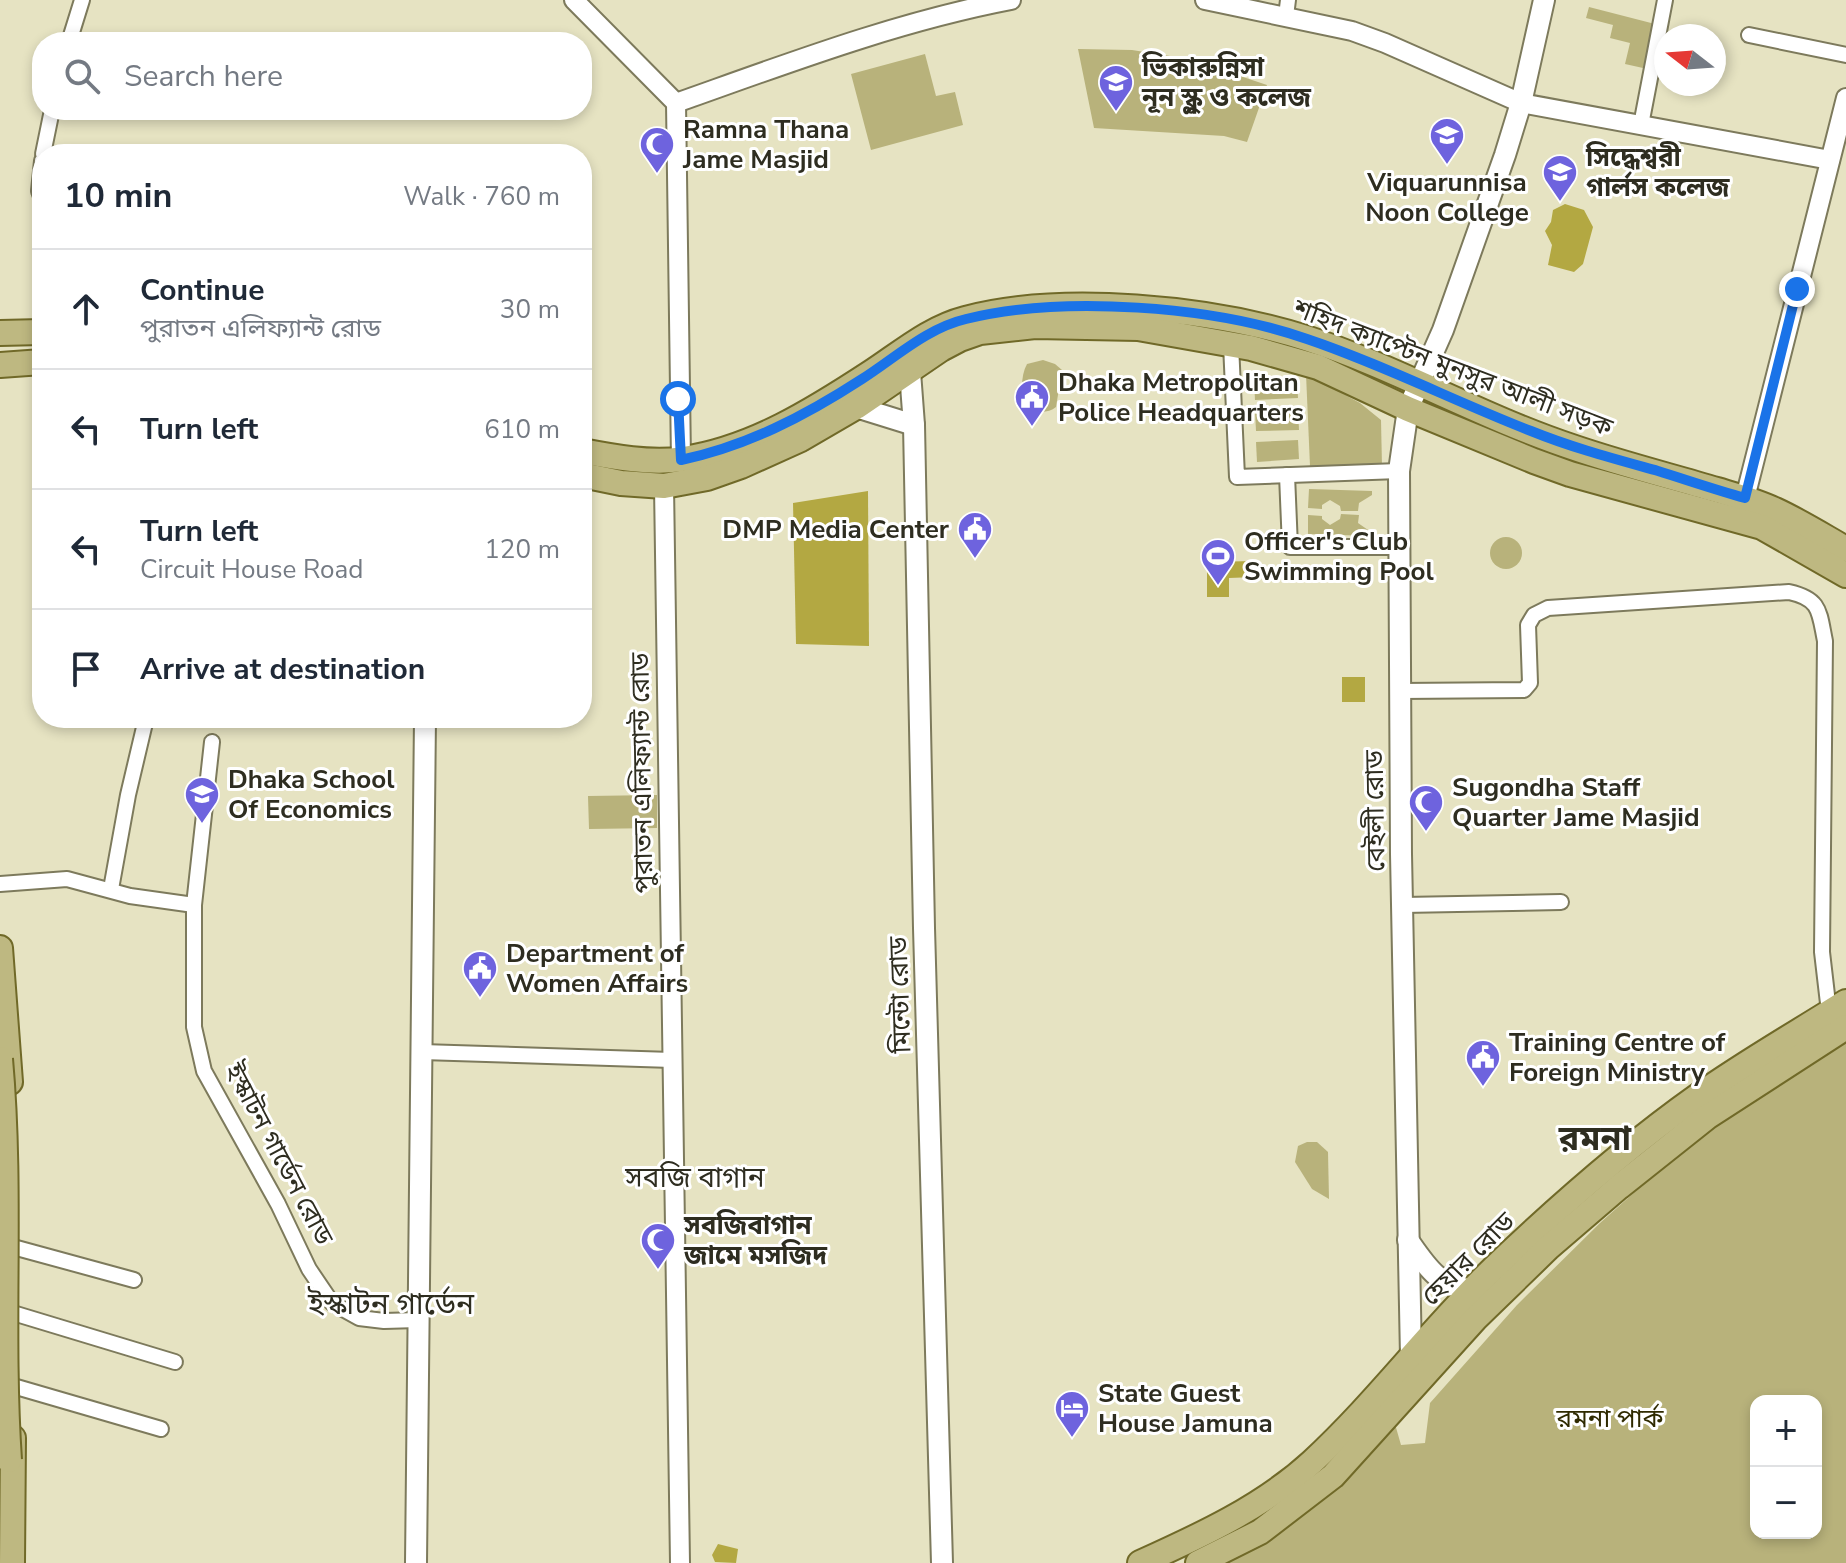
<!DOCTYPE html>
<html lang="en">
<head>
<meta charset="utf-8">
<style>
	:root { --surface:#fff; --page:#f2f2f3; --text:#1f2937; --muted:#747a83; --line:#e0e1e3 }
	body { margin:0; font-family:"Nunito Sans","Noto Sans Bengali",sans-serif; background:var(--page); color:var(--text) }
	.controls { position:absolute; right:24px; bottom:24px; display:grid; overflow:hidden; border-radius:16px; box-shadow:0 4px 12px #0003 }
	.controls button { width:72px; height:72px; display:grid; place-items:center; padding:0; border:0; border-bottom:2px solid var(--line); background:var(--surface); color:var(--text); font:40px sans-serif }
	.compass { position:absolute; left:1654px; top:24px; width:72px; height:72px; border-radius:50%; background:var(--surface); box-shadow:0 4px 12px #0003; rotate:287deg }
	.stop { position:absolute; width:24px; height:24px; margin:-18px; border:6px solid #1a73e8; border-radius:50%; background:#fff }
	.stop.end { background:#1a73e8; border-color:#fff; box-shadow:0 2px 8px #0008 }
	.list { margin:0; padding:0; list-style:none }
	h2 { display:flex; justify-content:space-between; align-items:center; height:104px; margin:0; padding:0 32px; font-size:34px }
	h2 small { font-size:26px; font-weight:400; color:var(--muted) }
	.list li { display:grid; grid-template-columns:52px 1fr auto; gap:24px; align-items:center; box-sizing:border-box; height:120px; padding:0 32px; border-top:2px solid var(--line) }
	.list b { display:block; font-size:30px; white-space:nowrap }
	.list p { margin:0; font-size:26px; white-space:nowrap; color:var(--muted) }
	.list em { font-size:26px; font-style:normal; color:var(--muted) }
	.icon { flex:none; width:44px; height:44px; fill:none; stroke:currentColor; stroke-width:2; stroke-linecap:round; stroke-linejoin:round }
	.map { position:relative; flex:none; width:1846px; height:1563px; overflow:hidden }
	.search { position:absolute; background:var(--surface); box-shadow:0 4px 12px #0003; left:32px; top:32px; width:560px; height:88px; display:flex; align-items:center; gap:20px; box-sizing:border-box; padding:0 28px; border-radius:32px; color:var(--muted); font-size:30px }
	.panel { position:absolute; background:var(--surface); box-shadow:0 4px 12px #0003; left:32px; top:144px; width:560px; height:584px; border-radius:32px }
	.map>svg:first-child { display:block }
	.green { fill:#b8b27b; fill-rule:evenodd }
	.water { fill:#b3a842 }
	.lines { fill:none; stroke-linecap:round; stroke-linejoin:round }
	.minor-casing { stroke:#7d7a5c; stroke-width:18 }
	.tertiary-casing { stroke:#7d7a5c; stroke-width:22 }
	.secondary-casing { stroke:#7d7a5c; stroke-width:24 }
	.primary-casing { stroke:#706928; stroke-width:28 }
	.minor { stroke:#fff; stroke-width:14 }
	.tertiary { stroke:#fff; stroke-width:18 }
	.secondary { stroke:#fff; stroke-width:20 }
	.primary { stroke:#beb881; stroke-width:24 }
	.primary-bridge-casing { stroke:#706928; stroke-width:28; stroke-linecap:butt }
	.primary-bridge { stroke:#beb881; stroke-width:24 }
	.route { stroke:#1a73e8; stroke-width:10 }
	.labels { text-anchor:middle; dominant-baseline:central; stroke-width:6; stroke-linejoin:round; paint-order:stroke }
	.poi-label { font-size:26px; font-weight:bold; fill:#2e2d20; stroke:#fff; text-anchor:start }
	.street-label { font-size:26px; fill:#2e2d20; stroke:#fff }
	.park-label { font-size:26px; fill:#2f2a00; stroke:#fff }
	.neighbourhood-label { font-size:28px; fill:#2e2d20; stroke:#fff }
	.quarter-label { font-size:30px; fill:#2e2d20; stroke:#fff }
	.district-label { font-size:34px; font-weight:bold; fill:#2e2d20; stroke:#fff }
</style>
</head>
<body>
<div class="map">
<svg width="1846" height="1563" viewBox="0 0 1846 1563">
	<rect width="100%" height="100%" fill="#e6e3c2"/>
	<g class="green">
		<path d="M1589,7L1655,24L1643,68L1625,64L1630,43L1610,38L1613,25L1586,18Z"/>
		<path d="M1078,49L1132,50L1189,59L1267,85L1247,142L1224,136L1094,128Z"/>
		<path d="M925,54L936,96L955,92L963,125L871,150L851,74Z"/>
		<path d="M1043,360L1055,364L1062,370L1056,407C1048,414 1035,412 1026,409C1021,397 1020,376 1027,364Z"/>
		<path d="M1306,374L1360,403L1381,420L1382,467L1310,466Z"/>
		<path d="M1297,378L1298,398L1255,400L1254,380Z"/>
		<path d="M1298,409L1299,430L1256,431L1255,411Z"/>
		<path d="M1298,440L1299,459L1257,462L1256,442Z"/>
		<path d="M1309,489L1372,491V495L1359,503L1358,511H1341L1340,506L1330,500L1322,505V509L1308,508Z"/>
		<path d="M1341,514L1359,515L1358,523L1371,532V536L1308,534V515L1322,516V519L1330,525L1340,519Z"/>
		<circle cx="1506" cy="553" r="16"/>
		<path d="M657,795V828L589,829L588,796Z"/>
		<path d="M1846,1040V1563H1210L1395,1424L1401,1445L1425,1443L1430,1403L1517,1305L1600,1223L1712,1123ZM1756,1401H1816V1533H1756Z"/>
		<path d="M1317,1142L1328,1152L1329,1199L1312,1189L1295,1162L1298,1146L1307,1142Z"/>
	</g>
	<g class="water">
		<path d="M1565,204L1584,210L1593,227L1583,264L1574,272L1548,265L1552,245L1545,231L1551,222L1553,210Z"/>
		<path d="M868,491L869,646L796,644L793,503Z"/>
		<path d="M1255,561V577L1229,578V597H1207V562Z"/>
		<rect x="1342" y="677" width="23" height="25"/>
		<path d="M718,1544L738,1549L736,1563L715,1562L712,1555Z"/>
	</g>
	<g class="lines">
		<g class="minor-casing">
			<g id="minor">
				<path d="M1286,16L1288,0"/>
				<path d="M1749,35L1846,55"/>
				<path d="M69,42L82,0"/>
				<path d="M1641,125L1665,0"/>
				<path d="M43,154L52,110"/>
				<path d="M42,161L39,191L42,199"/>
				<path d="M1231,344L1237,477L1399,471"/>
				<path d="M1287,475L1290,547H1400"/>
				<path d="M1400,691L1524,690L1530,683L1528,625L1534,615L1548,608L1789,592C1821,599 1819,612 1825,641L1822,952L1829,1012"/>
				<path d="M212,742L194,905V1027L204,1071L278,1204L309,1269L332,1303L359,1318L384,1321L418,1320"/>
				<path d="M0,884L67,879L130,896L194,905"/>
				<path d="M111,889L128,795L145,723"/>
				<path d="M1403,905L1561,902"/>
				<path d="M422,1052L672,1060"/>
				<path d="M13,1247L134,1280"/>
				<path d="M13,1313L175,1362"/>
				<path d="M13,1386L161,1429"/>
			</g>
		</g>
		<g class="tertiary-casing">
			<g id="tertiary">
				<path d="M574,0L676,103L681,460"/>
				<path d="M1205,0L1352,31L1385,43L1521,103L1830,160"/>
				<path d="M676,103C786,64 896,22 1011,0"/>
				<path d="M664,486L680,1563"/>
				<path d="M1745,498L1846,98"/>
			</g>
		</g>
		<g class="secondary-casing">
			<g id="secondary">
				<path d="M910,372L914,425L924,928L942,1563"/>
				<path d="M856,407L914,425"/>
				<path d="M1408,1240C1426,1266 1440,1289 1474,1289"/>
				<path d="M1411,1357L1401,854L1399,471L1408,409L1443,330L1505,155L1521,103L1544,0"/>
				<path d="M416,1563L425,718"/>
			</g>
		</g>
		<g class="primary-casing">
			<g id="primary">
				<path d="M0,333L42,332"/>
				<path d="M0,365L42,362"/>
				<path d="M582,451C613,457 651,464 683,459C752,449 814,410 872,372C901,353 930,328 965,319C1062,293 1211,308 1306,338C1398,368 1483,418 1575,448C1622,464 1670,476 1717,490C1737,496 1756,501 1775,510C1799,521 1823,536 1846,549"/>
				<path d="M582,475L621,483L664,486L707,478L741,466L801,439L856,407L941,349L960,339L980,332L1035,326L1138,328L1251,348L1318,367L1408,409L1534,461L1570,474L1762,527L1846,575"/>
				<path d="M0,948L10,1082"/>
				<path d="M12,1563L13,1438"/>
				<path d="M1140,1563C1200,1536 1263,1507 1312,1462C1377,1402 1430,1330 1494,1268C1558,1207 1626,1147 1698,1096C1746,1062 1797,1033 1846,1002"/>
				<path d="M1198,1563L1260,1532L1333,1476L1475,1319L1548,1248L1619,1187L1707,1117L1846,1027"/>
			</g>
		</g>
		<use href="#minor" class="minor"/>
		<use href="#tertiary" class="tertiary"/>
		<use href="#secondary" class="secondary"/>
		<use href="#primary" class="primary"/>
		<g class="primary-bridge-casing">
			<path id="primary-bridge" d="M0,1059C12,1192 0,1327 9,1460"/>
		</g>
		<use href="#primary-bridge" class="primary-bridge"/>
	</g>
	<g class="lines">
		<path class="route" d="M678,399L681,460C747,446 805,416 862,379C895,358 927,328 966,319C1063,295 1213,306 1307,339C1384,365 1456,402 1531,431C1573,448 1615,459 1658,471C1687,480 1716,490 1745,498L1797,289"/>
	</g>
	<defs>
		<g id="university-pin" transform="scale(1.8)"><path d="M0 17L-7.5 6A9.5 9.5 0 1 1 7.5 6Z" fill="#6e63de" stroke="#fff"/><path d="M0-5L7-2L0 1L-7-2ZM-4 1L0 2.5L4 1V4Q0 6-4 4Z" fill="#fff"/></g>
		<g id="mosque-pin" transform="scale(1.8)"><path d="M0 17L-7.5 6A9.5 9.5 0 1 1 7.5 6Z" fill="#6e63de" stroke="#fff"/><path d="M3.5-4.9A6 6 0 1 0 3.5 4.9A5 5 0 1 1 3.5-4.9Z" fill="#fff"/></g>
		<g id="civic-pin" transform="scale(1.8)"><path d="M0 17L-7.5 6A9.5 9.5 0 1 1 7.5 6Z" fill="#6e63de" stroke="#fff"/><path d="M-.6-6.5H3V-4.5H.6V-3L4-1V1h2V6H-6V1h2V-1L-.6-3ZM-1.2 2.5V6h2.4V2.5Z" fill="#fff"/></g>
		<g id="stadium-pin" transform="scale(1.8)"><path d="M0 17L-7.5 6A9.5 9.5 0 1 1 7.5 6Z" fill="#6e63de" stroke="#fff"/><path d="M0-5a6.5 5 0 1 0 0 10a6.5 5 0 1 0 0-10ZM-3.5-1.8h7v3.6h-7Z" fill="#fff"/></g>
		<g id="school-pin" transform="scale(1.8)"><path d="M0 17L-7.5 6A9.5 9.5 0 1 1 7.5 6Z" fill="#6e63de" stroke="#fff"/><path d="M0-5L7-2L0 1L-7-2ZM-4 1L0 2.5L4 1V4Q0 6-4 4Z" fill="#fff"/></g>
		<g id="hotel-pin" transform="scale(1.8)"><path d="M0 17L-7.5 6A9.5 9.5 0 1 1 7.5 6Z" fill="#6e63de" stroke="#fff"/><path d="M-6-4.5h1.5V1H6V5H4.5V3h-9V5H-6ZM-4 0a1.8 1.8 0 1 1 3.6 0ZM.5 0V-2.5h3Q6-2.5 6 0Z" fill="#fff"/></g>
	</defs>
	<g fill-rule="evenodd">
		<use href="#university-pin" x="1116" y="82"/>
		<use href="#university-pin" x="1447" y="135"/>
		<use href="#mosque-pin" x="657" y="144"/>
		<use href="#university-pin" x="1560" y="172"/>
		<use href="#civic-pin" x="1032" y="397"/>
		<use href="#civic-pin" x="975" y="529"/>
		<use href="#stadium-pin" x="1218" y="556"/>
		<use href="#school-pin" x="202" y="794"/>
		<use href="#mosque-pin" x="1426" y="802"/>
		<use href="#civic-pin" x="480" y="968"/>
		<use href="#civic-pin" x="1483" y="1057"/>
		<use href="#mosque-pin" x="658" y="1240"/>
		<use href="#hotel-pin" x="1072" y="1408"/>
	</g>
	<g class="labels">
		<g class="poi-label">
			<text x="1142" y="67">ভিকারুন্নিসা<tspan x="1142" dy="30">নূন স্কুল ও কলেজ</tspan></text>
			<text x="683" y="129">Ramna Thana<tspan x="683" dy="30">Jame Masjid</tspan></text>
			<text x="1586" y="157">সিদ্ধেশ্বরী<tspan x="1586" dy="30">গার্লস কলেজ</tspan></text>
			<text x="1447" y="182" text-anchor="middle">Viquarunnisa<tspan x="1447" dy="30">Noon College</tspan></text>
			<text x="1058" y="382">Dhaka Metropolitan<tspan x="1058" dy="30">Police Headquarters</tspan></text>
			<text x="949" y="529" text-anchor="end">DMP Media Center</text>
			<text x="1244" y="541">Officer's Club<tspan x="1244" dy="30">Swimming Pool</tspan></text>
			<text x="228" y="779">Dhaka School<tspan x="228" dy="30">Of Economics</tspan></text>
			<text x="1452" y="787">Sugondha Staff<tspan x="1452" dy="30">Quarter Jame Masjid</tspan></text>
			<text x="506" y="953">Department of<tspan x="506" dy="30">Women Affairs</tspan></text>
			<text x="1509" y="1042">Training Centre of<tspan x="1509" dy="30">Foreign Ministry</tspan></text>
			<text x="684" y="1225">সবজিবাগান<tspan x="684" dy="30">জামে মসজিদ</tspan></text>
			<text x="1098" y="1393">State Guest<tspan x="1098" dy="30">House Jamuna</tspan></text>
		</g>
		<g class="street-label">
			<text transform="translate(1453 368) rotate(21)">শহিদ ক্যাপ্টেন মুনসুর আলী সড়ক</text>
			<text transform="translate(642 773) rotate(-91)">পুরাতন এলিফ্যান্ট রোড</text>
			<text transform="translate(1375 811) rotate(-91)">বেইলী রোড</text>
			<text transform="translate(900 995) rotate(-92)">মিন্টো রোড</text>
			<text transform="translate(279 1154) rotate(62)">ইস্কাটন গার্ডেন রোড</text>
			<text transform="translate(1468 1259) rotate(-45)">হেয়ার রোড</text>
		</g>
		<g class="park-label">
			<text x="1610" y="1418">রমনা পার্ক</text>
		</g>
		<g class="neighbourhood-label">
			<text x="695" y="1178">সবজি বাগান</text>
		</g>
		<g class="quarter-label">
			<text x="391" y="1304">ইস্কাটন গার্ডেন</text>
		</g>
		<g class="district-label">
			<text x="1595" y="1139">রমনা</text>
		</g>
	</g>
</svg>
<div class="controls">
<button>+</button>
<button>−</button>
</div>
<svg class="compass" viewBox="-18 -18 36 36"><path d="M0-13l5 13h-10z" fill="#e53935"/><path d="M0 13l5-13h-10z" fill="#747a83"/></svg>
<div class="stop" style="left:678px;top:399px"></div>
<div class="stop end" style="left:1797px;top:289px"></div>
<div class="search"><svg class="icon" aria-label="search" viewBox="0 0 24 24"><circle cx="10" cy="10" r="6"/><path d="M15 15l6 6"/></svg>Search here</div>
<section class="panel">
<h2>10 min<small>Walk · 760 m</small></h2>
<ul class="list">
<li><svg class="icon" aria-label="ahead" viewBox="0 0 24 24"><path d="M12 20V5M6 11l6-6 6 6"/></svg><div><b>Continue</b><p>পুরাতন এলিফ্যান্ট রোড</p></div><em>30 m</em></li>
<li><svg class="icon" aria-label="left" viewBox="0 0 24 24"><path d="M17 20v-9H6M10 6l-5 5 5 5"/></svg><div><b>Turn left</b></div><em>610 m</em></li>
<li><svg class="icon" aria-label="left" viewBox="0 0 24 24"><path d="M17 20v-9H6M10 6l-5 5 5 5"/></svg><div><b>Turn left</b><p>Circuit House Road</p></div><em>120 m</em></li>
<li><svg class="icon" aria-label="arrive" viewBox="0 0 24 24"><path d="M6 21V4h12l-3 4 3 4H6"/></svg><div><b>Arrive at destination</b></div></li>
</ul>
</section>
</div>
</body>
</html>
